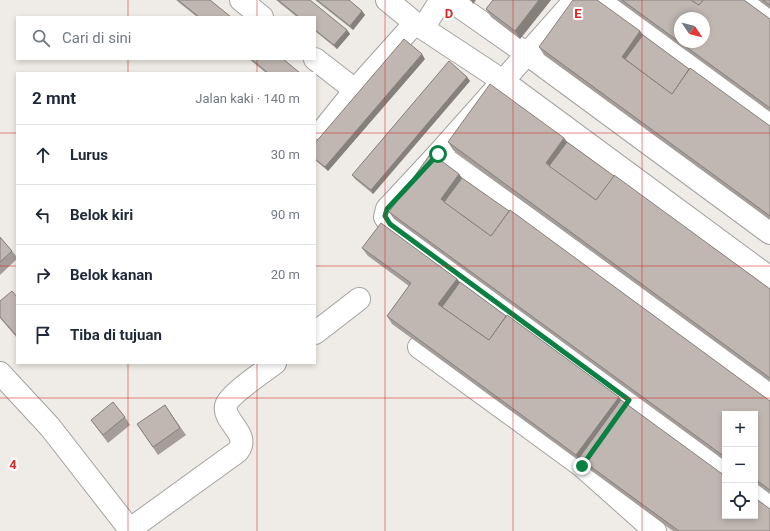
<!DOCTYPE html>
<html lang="id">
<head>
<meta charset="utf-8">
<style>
	:root { --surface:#fff; --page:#f2f2f3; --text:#1f2937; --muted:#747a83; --line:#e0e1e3 }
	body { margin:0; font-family:Roboto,sans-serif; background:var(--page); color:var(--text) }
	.controls { position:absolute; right:12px; bottom:12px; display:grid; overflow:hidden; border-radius:0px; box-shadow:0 2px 6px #0003 }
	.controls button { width:36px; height:36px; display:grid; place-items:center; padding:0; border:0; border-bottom:1px solid var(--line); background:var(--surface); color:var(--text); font:20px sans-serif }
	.compass { position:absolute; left:674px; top:12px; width:36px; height:36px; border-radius:50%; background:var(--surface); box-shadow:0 2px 6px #0003; rotate:125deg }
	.stop { position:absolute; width:12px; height:12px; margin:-9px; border:3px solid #0b8043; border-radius:50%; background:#fff }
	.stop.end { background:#0b8043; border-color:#fff; box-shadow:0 1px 4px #0008 }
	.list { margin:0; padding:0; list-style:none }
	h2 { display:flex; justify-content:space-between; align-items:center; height:52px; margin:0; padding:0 16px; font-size:17px }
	h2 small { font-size:13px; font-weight:400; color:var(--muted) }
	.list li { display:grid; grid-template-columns:26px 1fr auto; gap:12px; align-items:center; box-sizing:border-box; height:60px; padding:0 16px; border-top:1px solid var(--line) }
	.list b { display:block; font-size:15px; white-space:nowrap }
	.list em { font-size:13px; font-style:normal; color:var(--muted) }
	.icon { flex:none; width:22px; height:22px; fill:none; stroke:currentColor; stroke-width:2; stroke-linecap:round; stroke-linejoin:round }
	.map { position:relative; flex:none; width:770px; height:531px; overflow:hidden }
	.search { position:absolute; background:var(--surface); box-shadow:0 2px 6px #0003; left:16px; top:16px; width:300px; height:44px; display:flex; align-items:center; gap:10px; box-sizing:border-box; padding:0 14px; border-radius:0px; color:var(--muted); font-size:15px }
	.panel { position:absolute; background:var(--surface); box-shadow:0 2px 6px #0003; left:16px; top:72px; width:300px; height:292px; border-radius:0px }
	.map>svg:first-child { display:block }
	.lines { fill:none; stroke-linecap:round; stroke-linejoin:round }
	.minor-casing { stroke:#a3a3a3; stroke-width:24 }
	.minor { stroke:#fff; stroke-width:22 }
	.wall { fill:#a59d99 }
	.shaded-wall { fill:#86807d }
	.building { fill:#c0b7b2; stroke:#86807d; fill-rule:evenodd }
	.route { stroke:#0b8043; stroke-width:5 }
	.grid { fill:none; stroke:#d62828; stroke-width:1; stroke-opacity:0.55 }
	.grid-label { font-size:13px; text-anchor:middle; font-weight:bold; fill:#d62828; stroke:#fff; stroke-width:4; stroke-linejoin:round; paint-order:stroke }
</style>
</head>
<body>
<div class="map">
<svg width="770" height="531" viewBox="0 0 770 531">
	<rect width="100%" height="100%" fill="#efebe6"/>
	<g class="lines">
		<g class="minor-casing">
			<g id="minor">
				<path d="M241,0L262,17"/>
				<path d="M387,0L415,23L503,81L770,278"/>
				<path d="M450,0L527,54L770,233"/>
				<path d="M575,0L438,154L387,209L385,217L390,224L725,469"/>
				<path d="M603,0L770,123"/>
				<path d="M748,0L770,16"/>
				<path d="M423,28L441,0"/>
				<path d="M315,59L355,90"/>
				<path d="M323,130L355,90L415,23"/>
				<path d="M438,154L770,393"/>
				<path d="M315,333L359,299"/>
				<path d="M419,347L582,466L655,531"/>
				<path d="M0,373L50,427L131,531"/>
				<path d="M755,491L770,501"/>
				<path d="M129,530L230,457C233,455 236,453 238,451C251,434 223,422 226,406C228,395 265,371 275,363"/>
			</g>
		</g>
		<use href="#minor" class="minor"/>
	</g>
	<g class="wall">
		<path d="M176,0H210L231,17H197Z"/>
		<path d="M276,0H310L347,30L350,34L337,49L315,31V17H297Z"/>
		<path d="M315,0H349L362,11L365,15L353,30Z"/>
		<path d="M493,0H551L520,39L491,17L486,9Z"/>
		<path d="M617,0H744L770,19V112Z"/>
		<path d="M758,0H770V9Z"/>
		<path d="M640,31L643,35L689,69L770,126V220L544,55L539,47Z"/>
		<path d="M249,59H283L300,73H266Z"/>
		<path d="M425,59L328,171L315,160V143Z"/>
		<path d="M467,77L470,81L373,194L355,179L352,175Z"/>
		<path d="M564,138L567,142L614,176L770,289V382L453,150L448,142Z"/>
		<path d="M459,174L462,178L770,401V494L755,483V414H725V461L394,219L389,212Z"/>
		<path d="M0,237L12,251L17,257V259L0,275Z"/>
		<path d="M362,248L457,279L460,282L621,400L770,531H673L585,466L582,462V463L392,324L387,316L409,286L368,256Z"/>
		<path d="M17,297V338L0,318V301Z"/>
		<path d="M165,405L186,435L158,455L137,424Z"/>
		<path d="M125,417L130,425L108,443L91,420Z"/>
	</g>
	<g class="shaded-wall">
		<path d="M471,0H476L473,4Z"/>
		<path d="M539,0H551L520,39L515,31Z"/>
		<path d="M362,11L365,15L353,30L350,26Z"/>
		<path d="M347,30L350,34L337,49L334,45Z"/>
		<path d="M640,31L646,39L628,63L622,57Z"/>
		<path d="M422,54L425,59L328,171L325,167Z"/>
		<path d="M467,77L470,81L373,194L371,190Z"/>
		<path d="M564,138L570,146L552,170L546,163Z"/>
		<path d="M459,174L465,182L447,206L441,199Z"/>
		<path d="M457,279L463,286L441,308L438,304Z"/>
		<path d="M619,397L624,404L579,458L582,462V463L576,455Z"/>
	</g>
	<g class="building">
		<path d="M178,0H210L231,17H199Z"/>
		<path d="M278,0H310L347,30L334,45L315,30V17H299Z"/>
		<path d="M317,0H349L362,11L350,26Z"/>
		<path d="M493,0H539L515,31L486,9Z"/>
		<path d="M573,0H597L640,31L622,57L672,94L690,68L770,126V216L539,47Z"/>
		<path d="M622,0H691L699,5L703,0H744L770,19V108ZM680,18H704V42H680Z"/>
		<path d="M691,0H703L699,5Z"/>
		<path d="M763,0H770V5Z"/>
		<path d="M643,35L689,69L672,94L625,59Z"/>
		<path d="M404,39L422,54L325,167L315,159V143Z"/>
		<path d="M251,59H283L300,73H268Z"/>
		<path d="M449,61L467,77L371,190L352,175Z"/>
		<path d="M490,84L564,138L546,163L596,200L614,175L770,289V378L448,142Z"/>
		<path d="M567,142L614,176L596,200L549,166Z"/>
		<path d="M431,153L459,174L441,199L466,218L491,236L510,210L770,401V490L755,479V414H725V457L389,212Z"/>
		<path d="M462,178L509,211L491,236L444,202Z"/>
		<path d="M381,223L457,279L438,304L489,340L507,315L619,397L576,455L387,316L411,283L362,248Z"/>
		<path d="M0,237L12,251L0,262Z"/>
		<path d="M460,282L506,316L489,340L442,307Z"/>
		<path d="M12,291L17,297V336L0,317V301Z"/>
		<path d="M621,400L725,476V516H755V498L770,509V531H679L579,458Z"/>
		<path d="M113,402L125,417L103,435L91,420Z"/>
		<path d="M165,405L180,428L153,447L137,424Z"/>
	</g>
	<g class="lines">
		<path class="route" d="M438,154L387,209L385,216L390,224L629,400L582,466"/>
	</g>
	<path class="grid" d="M128,0V17M257,0V17M385,0V531M513,0V531M642,0V531M128,59V73M257,59V73M0,133H17M315,133H770M0,266H17M315,266H770M128,363V531M257,363V531M0,398H770"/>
	<g class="grid-label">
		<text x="449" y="18">D</text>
		<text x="578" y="18">E</text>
		<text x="13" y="469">4</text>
	</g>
</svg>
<div class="controls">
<button>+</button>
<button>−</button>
<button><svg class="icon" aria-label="locate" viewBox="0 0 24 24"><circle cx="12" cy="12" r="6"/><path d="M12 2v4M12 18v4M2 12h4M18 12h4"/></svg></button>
</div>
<svg class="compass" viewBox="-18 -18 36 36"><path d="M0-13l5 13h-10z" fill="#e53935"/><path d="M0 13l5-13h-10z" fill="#747a83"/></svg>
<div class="stop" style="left:438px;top:154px"></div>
<div class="stop end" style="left:582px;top:466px"></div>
<div class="search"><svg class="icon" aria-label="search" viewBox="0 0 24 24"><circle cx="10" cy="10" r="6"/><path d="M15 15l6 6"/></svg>Cari di sini</div>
<section class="panel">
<h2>2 mnt<small>Jalan kaki · 140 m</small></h2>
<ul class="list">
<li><svg class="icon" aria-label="ahead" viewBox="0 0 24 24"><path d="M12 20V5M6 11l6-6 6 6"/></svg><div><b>Lurus</b></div><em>30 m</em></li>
<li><svg class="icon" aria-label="left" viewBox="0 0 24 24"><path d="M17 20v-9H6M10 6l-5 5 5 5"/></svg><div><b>Belok kiri</b></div><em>90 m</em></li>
<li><svg class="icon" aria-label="right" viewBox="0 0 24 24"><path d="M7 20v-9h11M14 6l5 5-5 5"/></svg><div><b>Belok kanan</b></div><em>20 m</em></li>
<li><svg class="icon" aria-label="arrive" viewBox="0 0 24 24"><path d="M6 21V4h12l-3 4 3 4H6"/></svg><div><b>Tiba di tujuan</b></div></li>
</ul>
</section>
</div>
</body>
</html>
